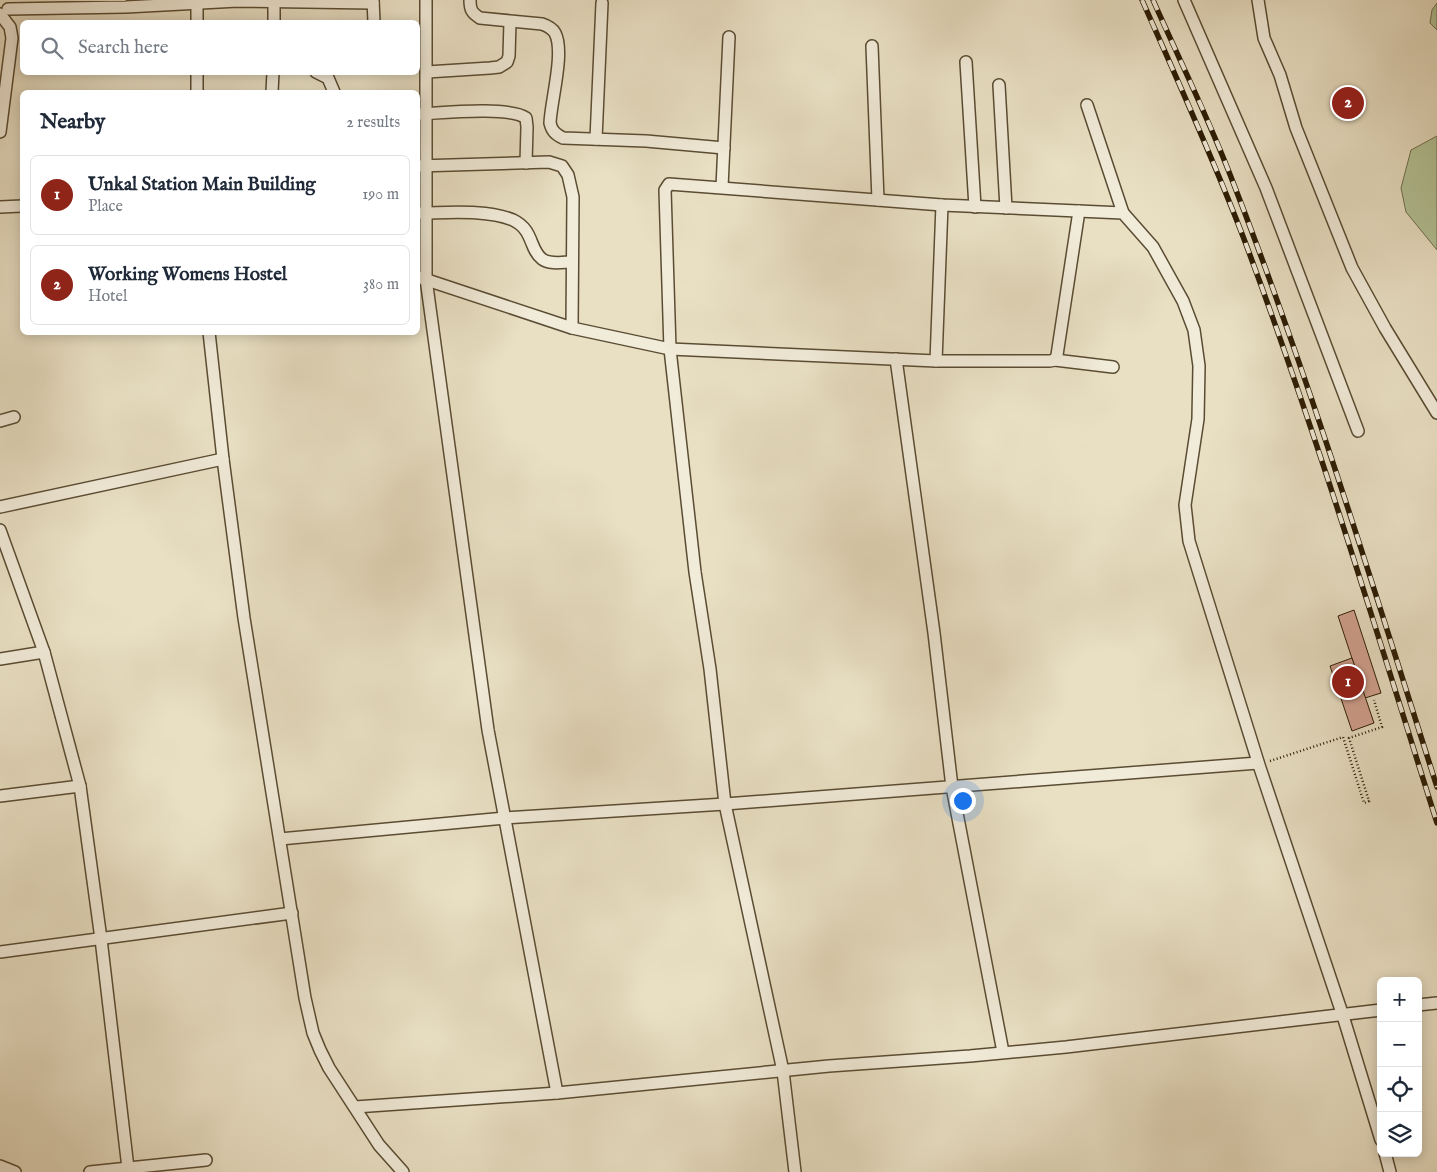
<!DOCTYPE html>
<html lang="en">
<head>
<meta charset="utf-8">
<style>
	:root { --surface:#fff; --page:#f6f6f7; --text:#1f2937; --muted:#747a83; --line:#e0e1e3; --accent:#8f2418 }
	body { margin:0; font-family:"IM FELL English",serif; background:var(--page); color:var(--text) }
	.controls { position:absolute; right:15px; bottom:15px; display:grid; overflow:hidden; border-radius:8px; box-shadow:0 2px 12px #0003 }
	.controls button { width:45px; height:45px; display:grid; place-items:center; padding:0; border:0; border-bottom:1px solid var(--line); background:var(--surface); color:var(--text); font:25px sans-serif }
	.you { position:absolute; left:962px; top:800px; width:18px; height:18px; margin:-12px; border:4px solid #fff; border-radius:50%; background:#1a73e8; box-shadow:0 0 0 8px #1a73e833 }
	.badge { display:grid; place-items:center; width:32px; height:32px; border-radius:50%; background:var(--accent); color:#fff; font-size:16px; font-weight:700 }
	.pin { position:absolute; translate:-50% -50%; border:2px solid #fff; box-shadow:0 1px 5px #0006 }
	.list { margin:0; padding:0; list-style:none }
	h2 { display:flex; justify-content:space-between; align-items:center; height:65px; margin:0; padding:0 20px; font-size:21px }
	h2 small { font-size:16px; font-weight:400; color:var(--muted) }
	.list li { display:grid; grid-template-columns:32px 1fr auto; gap:15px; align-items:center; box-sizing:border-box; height:80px; margin:0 10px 10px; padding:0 10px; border:1px solid var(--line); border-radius:8px }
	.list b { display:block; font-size:19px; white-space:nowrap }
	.list p { margin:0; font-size:16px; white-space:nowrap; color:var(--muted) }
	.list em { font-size:16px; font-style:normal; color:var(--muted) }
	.icon { flex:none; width:28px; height:28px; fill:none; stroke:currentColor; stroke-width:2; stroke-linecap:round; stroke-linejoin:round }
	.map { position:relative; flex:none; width:1437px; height:1172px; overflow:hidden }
	.search { position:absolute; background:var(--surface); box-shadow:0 2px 12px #0003; left:20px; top:20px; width:400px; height:55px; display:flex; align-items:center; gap:12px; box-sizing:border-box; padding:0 18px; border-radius:8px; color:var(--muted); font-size:19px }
	.panel { position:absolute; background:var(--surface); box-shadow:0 2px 12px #0003; left:20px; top:90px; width:400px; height:245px; border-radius:8px }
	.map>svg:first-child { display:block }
	.green { fill:#b3c397; stroke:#6f6f4d }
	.building { fill:#d4a291; stroke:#2b1b03 }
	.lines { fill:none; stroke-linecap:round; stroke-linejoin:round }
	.street-casing { stroke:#5a4c33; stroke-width:14 }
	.path { stroke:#2b1b03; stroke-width:2.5; stroke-dasharray:1 2.5; stroke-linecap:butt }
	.street { stroke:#f1ebd9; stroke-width:11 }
	.rail-casing { stroke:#2b1b03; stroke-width:5.5 }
	.rail { stroke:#f1ebd9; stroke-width:4; stroke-dasharray:11; stroke-linecap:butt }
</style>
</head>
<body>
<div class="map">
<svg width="1437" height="1172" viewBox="0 0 1437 1172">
	<rect width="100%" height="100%" fill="#e9e0c4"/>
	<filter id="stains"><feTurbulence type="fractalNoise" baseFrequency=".004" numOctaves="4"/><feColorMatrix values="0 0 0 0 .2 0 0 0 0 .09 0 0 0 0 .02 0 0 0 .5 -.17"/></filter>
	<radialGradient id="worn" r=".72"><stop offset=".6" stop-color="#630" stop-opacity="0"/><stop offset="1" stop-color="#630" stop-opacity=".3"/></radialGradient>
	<g class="green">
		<path d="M1437,3V30L1430,23L1432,10Z"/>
		<path d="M1437,136V250L1406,212L1401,188L1411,150Z"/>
	</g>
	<g class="building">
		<path d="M1354,610L1381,693L1365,698L1338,616Z"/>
		<path d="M1352,658L1374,723L1352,731L1330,666Z"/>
	</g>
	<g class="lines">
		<g class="street-casing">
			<g id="street">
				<path d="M373,0L374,22"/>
				<path d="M426,0V279L488,730L557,1093"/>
				<path d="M470,0C470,10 472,13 480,18L542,24C548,26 552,28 555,33C565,52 551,100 550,123C552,131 555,134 563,138L646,141L724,148"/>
				<path d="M1184,0L1266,188L1358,431"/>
				<path d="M1258,0L1264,38L1280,75L1296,128L1352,268L1385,328L1437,413"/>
				<path d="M8,9L126,7L238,1L373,3"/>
				<path d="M0,14L10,27L12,38L0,132"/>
				<path d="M197,22V3"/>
				<path d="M274,22V0"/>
				<path d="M872,46L878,200"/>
				<path d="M966,62L975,207"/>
				<path d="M197,72V92"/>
				<path d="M316,72L328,78L334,92"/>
				<path d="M427,72L490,68L499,67L507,62L509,56L510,22"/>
				<path d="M999,85L1006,208"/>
				<path d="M272,92L273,72"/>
				<path d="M1087,105L1123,213"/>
				<path d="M418,114C441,113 509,106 526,118L527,127L526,163"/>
				<path d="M596,139L602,3"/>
				<path d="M418,166L549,162L562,166L568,175L573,197L572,328"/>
				<path d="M722,187L729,37"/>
				<path d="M0,207L22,206"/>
				<path d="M418,213C446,213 486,209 513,220C534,230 529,249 542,259C550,265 564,262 572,262"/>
				<path d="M418,277L572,328L670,349L936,361H1050L1055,360L1057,355L1079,211"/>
				<path d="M209,332L223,459L244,618L305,998L313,1033L320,1050L329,1068L379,1145L403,1172"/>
				<path d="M896,359L934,633L952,787L1003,1052"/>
				<path d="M1055,360L1113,367"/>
				<path d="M936,361L942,205"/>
				<path d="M0,421L14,417"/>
				<path d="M0,507L223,459"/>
				<path d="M0,530L44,652L80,786L101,939L128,1168"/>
				<path d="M0,659L44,652"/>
				<path d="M0,796L80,786"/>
				<path d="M280,839L505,818L725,804L1258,763"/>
				<path d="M0,952L292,913"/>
				<path d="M1418,1005L1437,1003"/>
				<path d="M355,1107L557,1093L829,1066L970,1056L1066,1047L1381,1010"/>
				<path d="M1385,1153L1390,1172"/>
				<path d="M0,1166L15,1172"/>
				<path d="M90,1172L206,1160"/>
				<path d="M795,1172L783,1071L725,804L710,669L695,572L670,349L665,190L669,184L942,205L1123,213L1153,247L1183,301L1194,330L1199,366L1198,419L1185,505L1189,541L1259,765L1343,1016L1381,1140"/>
			</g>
		</g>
		<path class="path" d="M1270,761L1343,737L1364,803L1369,801L1349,738L1382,727L1374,700"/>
		<use href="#street" class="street"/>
		<g class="rail-casing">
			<g id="rail">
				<path d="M1142,0C1177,79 1213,158 1244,239C1316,431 1375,627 1437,823"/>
				<path d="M1153,0C1179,59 1208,117 1231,177C1309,377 1372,583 1437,787"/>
			</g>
		</g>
		<use href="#rail" class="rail"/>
	</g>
	<rect width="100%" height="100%" filter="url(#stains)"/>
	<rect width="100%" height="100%" fill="url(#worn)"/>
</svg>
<div class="controls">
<button>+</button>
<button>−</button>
<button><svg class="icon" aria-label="locate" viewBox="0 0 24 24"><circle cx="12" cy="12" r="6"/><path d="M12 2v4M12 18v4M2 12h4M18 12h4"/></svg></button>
<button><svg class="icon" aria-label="layers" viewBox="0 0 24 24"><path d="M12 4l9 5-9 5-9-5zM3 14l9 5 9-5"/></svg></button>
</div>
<div class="you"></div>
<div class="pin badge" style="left:1348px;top:682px">1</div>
<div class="pin badge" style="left:1348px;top:103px">2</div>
<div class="search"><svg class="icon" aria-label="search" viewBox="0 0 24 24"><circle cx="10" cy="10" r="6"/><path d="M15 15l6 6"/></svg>Search here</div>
<section class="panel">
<h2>Nearby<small>2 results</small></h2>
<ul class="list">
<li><span class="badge">1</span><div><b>Unkal Station Main Building</b><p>Place</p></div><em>190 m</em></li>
<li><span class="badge">2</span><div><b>Working Womens Hostel</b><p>Hotel</p></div><em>380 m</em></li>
</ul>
</section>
</div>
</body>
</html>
